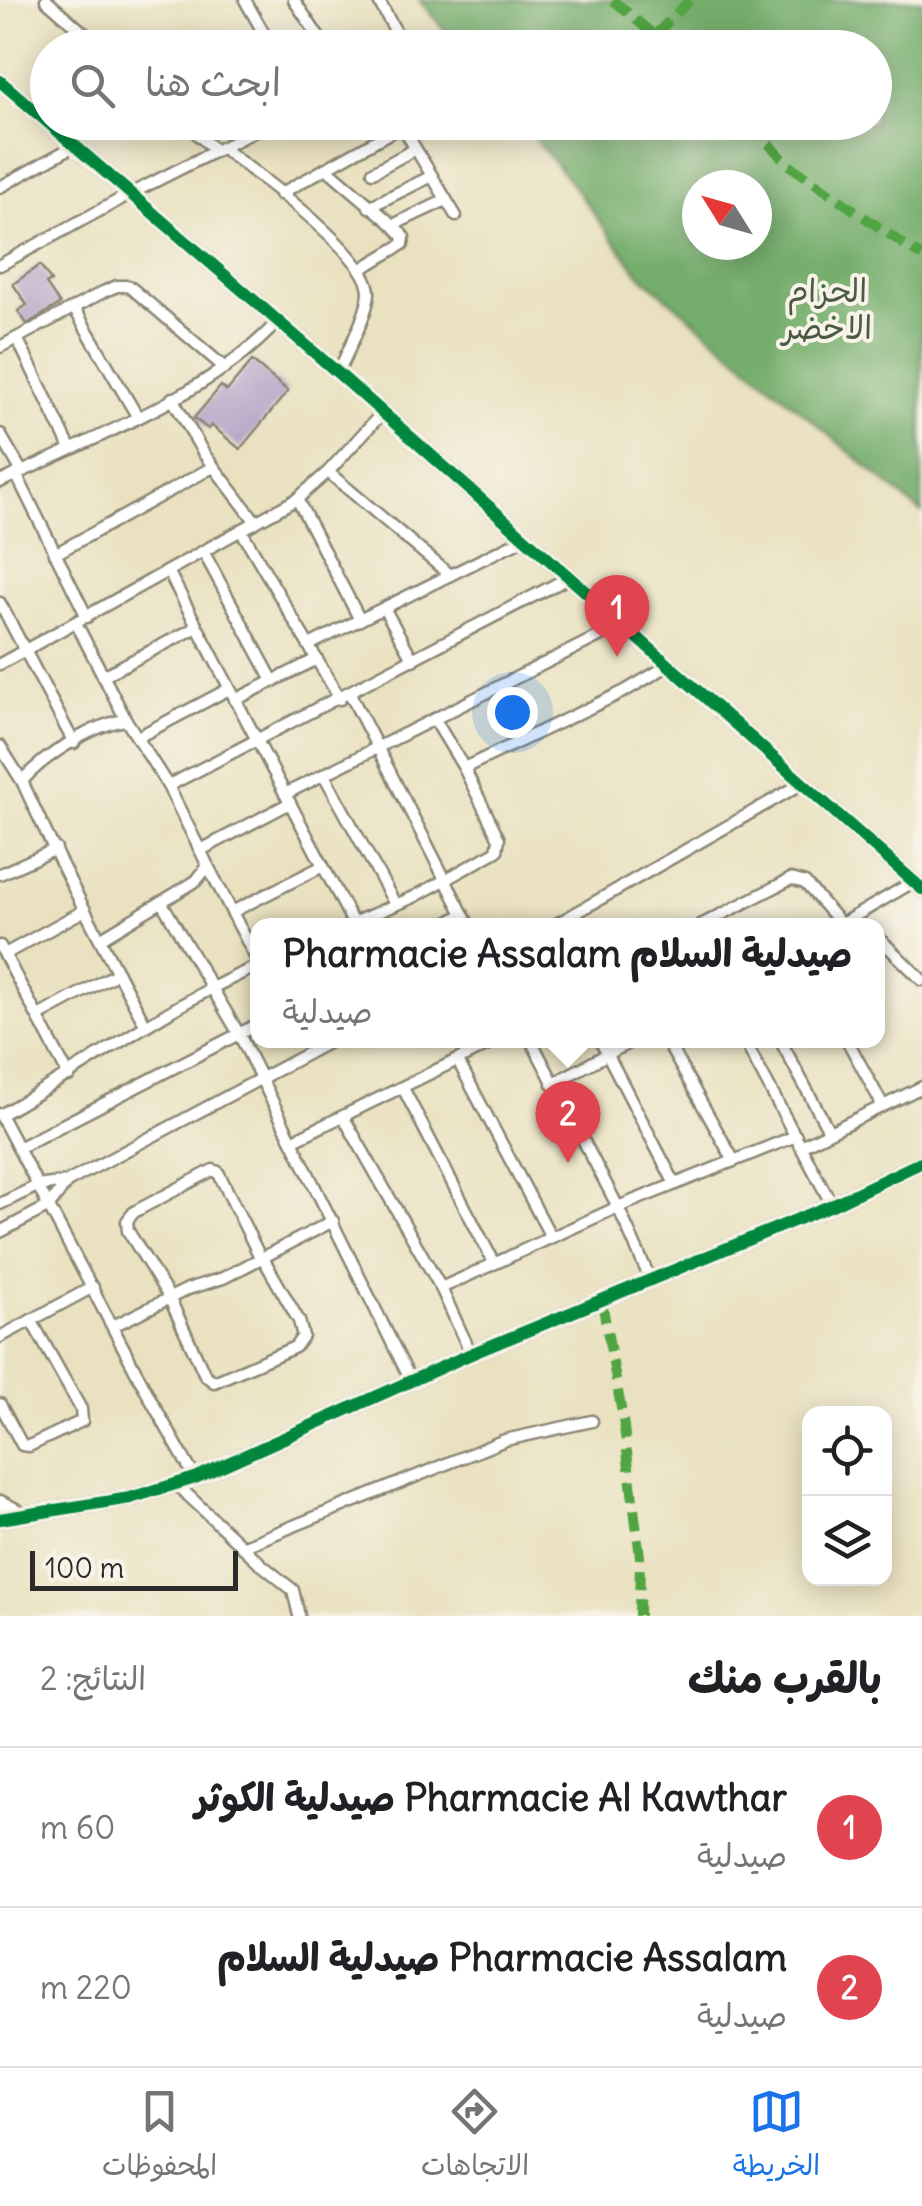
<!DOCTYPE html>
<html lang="ar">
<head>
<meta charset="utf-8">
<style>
	:root { --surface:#fff; --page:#f6f6f6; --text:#202124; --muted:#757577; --line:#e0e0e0; --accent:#1a73e8 }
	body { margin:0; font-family:Delius,"Playpen Sans Arabic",sans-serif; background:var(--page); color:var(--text); direction:rtl }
	.controls { position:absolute; right:30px; bottom:30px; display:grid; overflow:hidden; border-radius:20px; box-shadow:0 5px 25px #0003 }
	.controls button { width:90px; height:90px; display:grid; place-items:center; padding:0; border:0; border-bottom:2px solid var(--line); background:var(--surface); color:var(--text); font:50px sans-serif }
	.compass { position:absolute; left:682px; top:170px; width:90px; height:90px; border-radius:50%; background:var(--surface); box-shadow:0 5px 25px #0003; rotate:307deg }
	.scale { position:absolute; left:30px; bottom:25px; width:208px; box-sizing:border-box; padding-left:10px; border:5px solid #2b2b2b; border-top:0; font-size:28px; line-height:35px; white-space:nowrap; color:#2b2b2b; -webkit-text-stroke:8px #f7f3e8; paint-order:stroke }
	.you { position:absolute; left:512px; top:712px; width:35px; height:35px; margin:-25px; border:8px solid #fff; border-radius:50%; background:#1a73e8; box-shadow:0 0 0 15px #1a73e833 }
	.badge { display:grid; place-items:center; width:65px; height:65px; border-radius:50%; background:var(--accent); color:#fff; font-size:32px; font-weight:700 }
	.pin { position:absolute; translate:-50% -82px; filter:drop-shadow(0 2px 5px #0008) }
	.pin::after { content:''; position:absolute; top:52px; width:35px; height:30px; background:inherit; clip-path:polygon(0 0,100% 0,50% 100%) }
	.popup { position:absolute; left:250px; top:918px; width:635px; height:130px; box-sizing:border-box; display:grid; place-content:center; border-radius:20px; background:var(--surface); filter:drop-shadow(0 2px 8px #0005); font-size:32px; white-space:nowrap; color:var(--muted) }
	.popup b { font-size:38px; color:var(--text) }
	.popup::after { content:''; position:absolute; left:50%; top:100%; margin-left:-20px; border:20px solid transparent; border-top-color:var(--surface) }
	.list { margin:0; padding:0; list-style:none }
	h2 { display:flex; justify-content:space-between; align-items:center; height:130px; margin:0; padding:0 40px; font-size:42px }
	h2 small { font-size:32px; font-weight:400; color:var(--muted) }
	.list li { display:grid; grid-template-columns:65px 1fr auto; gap:30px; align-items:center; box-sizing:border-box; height:160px; padding:0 40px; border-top:2px solid var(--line) }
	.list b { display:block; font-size:38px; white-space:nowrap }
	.list p { margin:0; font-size:32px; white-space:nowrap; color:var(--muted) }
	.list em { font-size:32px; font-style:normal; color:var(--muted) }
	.icon { flex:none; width:55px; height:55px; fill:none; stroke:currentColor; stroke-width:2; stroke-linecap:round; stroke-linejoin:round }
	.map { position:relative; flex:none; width:922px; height:1616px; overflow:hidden; direction:ltr }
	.search { position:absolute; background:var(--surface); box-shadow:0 5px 25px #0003; left:30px; right:30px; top:30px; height:110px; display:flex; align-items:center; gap:25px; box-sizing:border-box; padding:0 35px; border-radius:55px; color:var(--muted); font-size:38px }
	.sheet { height:450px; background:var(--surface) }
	nav { display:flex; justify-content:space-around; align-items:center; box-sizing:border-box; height:140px; border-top:2px solid var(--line); background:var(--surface); font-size:28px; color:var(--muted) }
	nav a { display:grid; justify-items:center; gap:5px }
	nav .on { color:var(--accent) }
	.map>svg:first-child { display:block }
	.forest { fill:#75ad6c; stroke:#506c4c; stroke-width:2.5; fill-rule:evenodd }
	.building { fill:#b09dc4 }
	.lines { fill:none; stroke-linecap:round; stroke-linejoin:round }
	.minor-casing { stroke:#8a8675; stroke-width:15 }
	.tertiary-casing { stroke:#8a8675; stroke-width:19 }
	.minor { stroke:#fff; stroke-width:10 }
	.tertiary { stroke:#fff; stroke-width:14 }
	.quiet { stroke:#51a443; stroke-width:10; stroke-dasharray:20 10; stroke-linecap:butt }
	.cycleway-casing { stroke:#f7f3e8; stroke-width:19 }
	.cycleway { stroke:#00873e; stroke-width:12 }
	.labels { text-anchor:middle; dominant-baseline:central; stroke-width:8; stroke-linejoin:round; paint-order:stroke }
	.park-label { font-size:32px; fill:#4a5a43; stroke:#f7f3e8 }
</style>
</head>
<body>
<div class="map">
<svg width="922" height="1616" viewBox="0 0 922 1616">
	<rect width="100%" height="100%" fill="#f7f3e8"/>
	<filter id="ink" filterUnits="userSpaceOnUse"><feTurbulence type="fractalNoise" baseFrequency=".01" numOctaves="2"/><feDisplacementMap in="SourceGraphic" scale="20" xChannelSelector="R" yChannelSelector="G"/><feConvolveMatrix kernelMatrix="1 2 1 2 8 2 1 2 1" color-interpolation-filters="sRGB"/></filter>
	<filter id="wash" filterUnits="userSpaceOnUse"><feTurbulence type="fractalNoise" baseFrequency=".0048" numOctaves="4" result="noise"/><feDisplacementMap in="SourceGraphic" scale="40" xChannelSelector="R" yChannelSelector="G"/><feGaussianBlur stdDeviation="2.25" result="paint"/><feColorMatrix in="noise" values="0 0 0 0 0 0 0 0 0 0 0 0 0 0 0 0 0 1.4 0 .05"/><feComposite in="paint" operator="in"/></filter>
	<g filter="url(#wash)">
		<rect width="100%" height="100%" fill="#e9e1bf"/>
		<path class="forest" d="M419,0H922V513L639,274L566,176L521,123L874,122V48L459,47ZM697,185H757V245H697Z"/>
		<g id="blocks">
			<g class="building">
				<path d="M40,265L51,281L46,284L60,304L27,324L18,311L27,305L13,284Z"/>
				<path d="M252,361L288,391L240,449L211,425L208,429L194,418L221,386L227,391Z"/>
			</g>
		</g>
	</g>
	<g filter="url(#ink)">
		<use href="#blocks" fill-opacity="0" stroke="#8a8675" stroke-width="2.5"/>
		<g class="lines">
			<g class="minor-casing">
				<g id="minor">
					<path d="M46,0L101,48"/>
					<path d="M245,0L272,48"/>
					<path d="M294,0L326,48"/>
					<path d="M378,0L405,48"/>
					<path d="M184,122L216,151"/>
					<path d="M402,126L456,216"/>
					<path d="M222,148C253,171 371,256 369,293C368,314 347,352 338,373"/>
					<path d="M326,168L393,225L446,200"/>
					<path d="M373,172L415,149"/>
					<path d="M0,187L74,146"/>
					<path d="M280,194L409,122"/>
					<path d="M369,207L432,176"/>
					<path d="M0,265L130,194L273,122"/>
					<path d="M361,269L403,244L404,237L393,225"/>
					<path d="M74,308L137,416"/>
					<path d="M17,338L70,448"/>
					<path d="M0,347L103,292L117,286H129L225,368"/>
					<path d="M172,398L204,454L256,522"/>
					<path d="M0,434L22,472"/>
					<path d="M328,472L450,575"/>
					<path d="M16,474L87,617"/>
					<path d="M0,482C88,440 213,394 278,321"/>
					<path d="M297,499L360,620"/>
					<path d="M241,530L340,699"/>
					<path d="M203,551L273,681"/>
					<path d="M55,554L213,467"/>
					<path d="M168,571L353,923"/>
					<path d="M0,603L74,743"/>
					<path d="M384,608L413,660"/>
					<path d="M76,623L126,720"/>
					<path d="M309,645L525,538"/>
					<path d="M0,664L297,499L328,472L383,412"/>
					<path d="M103,676L197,627"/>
					<path d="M350,694L469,926"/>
					<path d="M235,700L317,659"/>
					<path d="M138,737L229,689"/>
					<path d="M0,746L22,781"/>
					<path d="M464,768L625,691L669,665"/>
					<path d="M324,775L395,904"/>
					<path d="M168,786L570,577"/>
					<path d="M285,794L623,624"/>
					<path d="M201,850L290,803"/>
					<path d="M208,866L258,962"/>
					<path d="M0,874L56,849"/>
					<path d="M162,903L239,1034L411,1381"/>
					<path d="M232,912L323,866"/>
					<path d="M348,925L414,897L497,851L499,839L464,768L435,720"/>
					<path d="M442,926L463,914"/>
					<path d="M553,926L803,783"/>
					<path d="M699,926L791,879L805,883L841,924"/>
					<path d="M838,926L913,882"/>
					<path d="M878,937L922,980"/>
					<path d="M100,939L196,881L208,866L168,786L126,720C93,724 43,757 22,781C59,863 102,944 145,1024"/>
					<path d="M0,946L69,1076"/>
					<path d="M5,954L85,910"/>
					<path d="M38,1016L118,973"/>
					<path d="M531,1040L618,1207L651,1281"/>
					<path d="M600,1040L675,1184"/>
					<path d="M666,1040L734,1161"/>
					<path d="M744,1040L832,1205"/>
					<path d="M780,1040L829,1131"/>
					<path d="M847,1040L882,1104"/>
					<path d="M458,1061L551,1237"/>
					<path d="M552,1084L634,1040"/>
					<path d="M403,1088L494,1263"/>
					<path d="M0,1114L151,1400L195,1478"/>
					<path d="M0,1115C88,1066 166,1006 258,966"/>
					<path d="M344,1118L441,1288L471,1354"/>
					<path d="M294,1140L498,1040"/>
					<path d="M803,1145L922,1087"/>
					<path d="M18,1148L258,1024"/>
					<path d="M67,1182L333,1040"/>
					<path d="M0,1204L37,1186L67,1182L49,1206L0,1232"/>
					<path d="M261,1259L218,1172L213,1170L134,1212L127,1221L128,1231L169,1297L205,1375L214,1382L295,1347L303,1336L299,1321L263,1258"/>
					<path d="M441,1288L618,1207L796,1136"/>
					<path d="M113,1326L188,1289L223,1278L333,1221"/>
					<path d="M0,1337L93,1287"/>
					<path d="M0,1404L22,1445L29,1446L82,1421L81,1409L31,1320"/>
					<path d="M177,1485L262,1565L293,1590L299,1616"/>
					<path d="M242,1547L505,1440L592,1421"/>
				</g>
			</g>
			<g class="tertiary-casing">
				<g id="tertiary">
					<path d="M0,81L338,373L922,889"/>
					<path d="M0,1503L23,1515"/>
					<path d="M0,1519L130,1498L195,1478L471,1354L832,1205L922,1162"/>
				</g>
			</g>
			<use href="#minor" class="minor"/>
			<use href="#tertiary" class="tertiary"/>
			<g class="quiet">
				<path d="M613,0L669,48"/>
				<path d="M655,35L690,0"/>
				<path d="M748,122L789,165L922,257"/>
				<path d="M602,1302L623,1419L640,1557L639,1616"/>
			</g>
			<g class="cycleway-casing">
				<g id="cycleway">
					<path d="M0,81L338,373L922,889"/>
					<path d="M0,1519L130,1498L195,1478L471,1354L832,1205L922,1162"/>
				</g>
			</g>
			<use href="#cycleway" class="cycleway"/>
		</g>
	</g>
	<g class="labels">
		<g class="park-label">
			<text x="827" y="290">الحزام<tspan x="827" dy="37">الاخضر</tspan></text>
		</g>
	</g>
</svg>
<div class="controls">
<button><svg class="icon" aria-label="locate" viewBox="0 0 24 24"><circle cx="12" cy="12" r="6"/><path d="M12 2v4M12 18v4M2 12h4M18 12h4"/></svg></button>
<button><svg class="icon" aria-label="layers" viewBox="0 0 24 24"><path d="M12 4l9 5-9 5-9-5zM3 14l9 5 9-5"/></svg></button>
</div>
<svg class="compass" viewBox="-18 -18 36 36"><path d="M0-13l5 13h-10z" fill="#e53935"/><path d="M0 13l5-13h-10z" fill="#757577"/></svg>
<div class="scale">100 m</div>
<div class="you"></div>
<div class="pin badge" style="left:617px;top:657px;background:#e0444e">1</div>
<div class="pin badge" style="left:568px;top:1163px;background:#e0444e">2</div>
<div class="popup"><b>Pharmacie Assalam صيدلية السلام</b>صيدلية</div>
<div class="search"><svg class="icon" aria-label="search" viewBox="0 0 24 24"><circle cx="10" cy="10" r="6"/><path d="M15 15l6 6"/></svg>ابحث هنا</div>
</div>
<section class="sheet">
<h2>بالقرب منك<small>النتائج: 2</small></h2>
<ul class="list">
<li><span class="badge" style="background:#e0444e">1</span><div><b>Pharmacie Al Kawthar صيدلية الكوثر</b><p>صيدلية</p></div><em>60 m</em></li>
<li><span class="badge" style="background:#e0444e">2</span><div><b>Pharmacie Assalam صيدلية السلام</b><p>صيدلية</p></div><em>220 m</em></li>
</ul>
</section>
<nav>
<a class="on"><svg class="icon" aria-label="map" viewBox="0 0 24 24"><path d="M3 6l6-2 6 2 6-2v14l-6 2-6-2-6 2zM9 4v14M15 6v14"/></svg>الخريطة</a>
<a><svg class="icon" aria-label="directions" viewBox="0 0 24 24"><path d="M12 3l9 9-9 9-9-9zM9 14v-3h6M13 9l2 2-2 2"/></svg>الاتجاهات</a>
<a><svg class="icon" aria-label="saved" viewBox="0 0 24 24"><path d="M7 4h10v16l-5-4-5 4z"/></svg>المحفوظات</a>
</nav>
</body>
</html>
